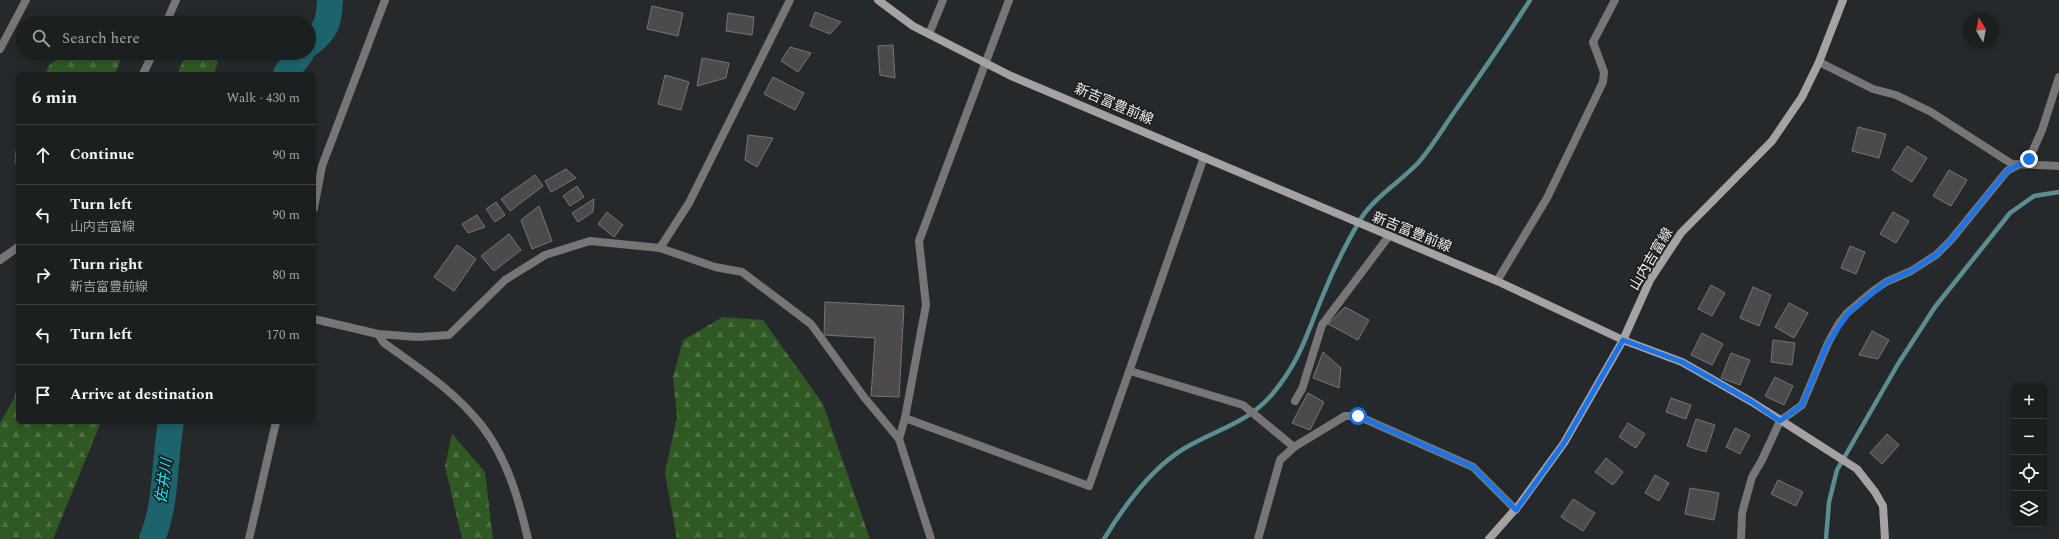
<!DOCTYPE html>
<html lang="en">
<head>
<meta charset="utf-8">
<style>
	:root { --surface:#1c1f20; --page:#292c2d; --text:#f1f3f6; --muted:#a0a2a5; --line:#3a3d3e }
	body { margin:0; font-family:Spectral,"Noto Sans JP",serif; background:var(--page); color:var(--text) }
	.controls { position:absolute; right:12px; bottom:12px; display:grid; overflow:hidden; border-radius:6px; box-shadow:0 2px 6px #0003 }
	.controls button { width:36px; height:36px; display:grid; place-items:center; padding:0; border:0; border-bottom:1px solid var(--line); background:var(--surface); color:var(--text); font:20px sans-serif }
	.compass { position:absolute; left:1963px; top:12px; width:36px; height:36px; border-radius:50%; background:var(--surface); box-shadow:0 2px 6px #0003; rotate:350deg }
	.stop { position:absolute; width:12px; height:12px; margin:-9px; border:3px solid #1a73e8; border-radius:50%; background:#fff }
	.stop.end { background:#1a73e8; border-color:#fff; box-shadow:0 1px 4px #0008 }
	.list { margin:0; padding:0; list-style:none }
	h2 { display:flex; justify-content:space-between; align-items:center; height:52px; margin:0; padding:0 16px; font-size:17px }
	h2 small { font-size:13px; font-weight:400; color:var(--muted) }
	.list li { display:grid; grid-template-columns:26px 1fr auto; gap:12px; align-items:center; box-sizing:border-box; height:60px; padding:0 16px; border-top:1px solid var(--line) }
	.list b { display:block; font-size:15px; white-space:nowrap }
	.list p { margin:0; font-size:13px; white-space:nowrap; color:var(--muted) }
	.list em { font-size:13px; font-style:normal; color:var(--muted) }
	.icon { flex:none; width:22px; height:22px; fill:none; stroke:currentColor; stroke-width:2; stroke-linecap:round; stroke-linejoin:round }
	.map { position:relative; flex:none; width:2059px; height:539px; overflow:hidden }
	.search { position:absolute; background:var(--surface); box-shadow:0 2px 6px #0003; left:16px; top:16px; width:300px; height:44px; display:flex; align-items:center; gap:10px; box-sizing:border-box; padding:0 14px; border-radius:22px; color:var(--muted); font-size:15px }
	.panel { position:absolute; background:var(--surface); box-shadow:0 2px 6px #0003; left:16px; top:72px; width:300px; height:352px; border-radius:6px }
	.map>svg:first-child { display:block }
	.forest { fill:url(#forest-firs) }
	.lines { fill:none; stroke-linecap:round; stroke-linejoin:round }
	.stream { stroke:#5b8d93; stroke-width:4.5 }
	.river { stroke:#1c636b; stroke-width:26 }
	.building { fill:#4d4a4c; stroke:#767375 }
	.street { stroke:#787675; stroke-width:8 }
	.secondary { stroke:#a5a2a1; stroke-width:8 }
	.route { stroke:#1a73e8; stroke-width:5 }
	.labels { text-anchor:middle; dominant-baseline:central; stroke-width:3.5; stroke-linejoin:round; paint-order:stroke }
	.street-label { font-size:14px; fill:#edeeef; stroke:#1d1f21 }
	.water-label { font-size:15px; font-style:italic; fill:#07e9fc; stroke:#1d1f21 }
</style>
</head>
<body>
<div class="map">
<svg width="2059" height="539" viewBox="0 0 2059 539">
	<defs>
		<pattern id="forest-firs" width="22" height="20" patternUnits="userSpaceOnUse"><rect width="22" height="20" fill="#305823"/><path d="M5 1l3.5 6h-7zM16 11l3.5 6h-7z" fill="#4e7043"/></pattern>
	</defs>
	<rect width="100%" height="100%" fill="#26292b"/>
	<g class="forest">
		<path d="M69,53H124L115,74H45L50,64Z"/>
		<path d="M187,53H210L218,62L214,74H177Z"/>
		<path d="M18,134V166L14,164Z"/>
		<path d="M723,317L763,320L823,404L870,539H677L665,473L677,417L673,377L683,340Z"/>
		<path d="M18,384V422H101L53,539H0V423L14,399Z"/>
		<path d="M452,434L485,472L493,539H462L445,466Z"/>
	</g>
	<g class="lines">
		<g class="stream">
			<path d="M1104,539C1124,506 1151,468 1185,448C1217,429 1249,423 1274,392C1301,359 1307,333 1323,295C1333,270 1346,244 1360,220C1374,197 1400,182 1418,163C1432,147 1443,128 1455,111C1481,74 1506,38 1530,0"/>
			<path d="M1826,539L1829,502L1837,470L1898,364L1935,307L2010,213L2034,196L2059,192"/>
		</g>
		<g class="river">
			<path d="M309,44C327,30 329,22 330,0"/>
			<path d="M286,74L301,53"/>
			<path d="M152,539C167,503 164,461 171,422"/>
		</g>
	</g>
	<g class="building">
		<path d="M652,6L683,13L678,36L647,29Z"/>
		<path d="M815,12L841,22L830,34L810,26Z"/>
		<path d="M728,13L754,17L752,35L726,31Z"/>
		<path d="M893,45L895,78L880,75L878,46Z"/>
		<path d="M790,47L811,53L798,72L781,61Z"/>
		<path d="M702,58L729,63L726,78L697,86Z"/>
		<path d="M665,75L689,82L681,110L658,104Z"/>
		<path d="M773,77L804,93L795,110L764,94Z"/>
		<path d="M1858,127L1886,134L1879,158L1852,151Z"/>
		<path d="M748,135L773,138L757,167L745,160Z"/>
		<path d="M1907,146L1927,158L1912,182L1892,170Z"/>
		<path d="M566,169L576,178L551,192L545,181Z"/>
		<path d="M1949,170L1967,180L1951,206L1933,196Z"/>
		<path d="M535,175L543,186L510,211L501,199Z"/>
		<path d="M577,186L584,197L570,206L563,196Z"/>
		<path d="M594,199L593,212L578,222L572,213Z"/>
		<path d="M496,202L505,215L495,222L486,209Z"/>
		<path d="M539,206L552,241L532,249L521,220Z"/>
		<path d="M607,212L623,225L614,237L598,224Z"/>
		<path d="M1893,212L1909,221L1896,243L1880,234Z"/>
		<path d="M477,215L485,227L468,233L462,224Z"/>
		<path d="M509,234L521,250L494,271L481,256Z"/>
		<path d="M457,245L476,259L454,291L434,277Z"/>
		<path d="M1850,246L1865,252L1856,274L1841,268Z"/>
		<path d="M1711,285L1725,293L1712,316L1698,309Z"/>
		<path d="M1753,287L1771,295L1759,326L1740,318Z"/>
		<path d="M825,302L904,306L899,397L871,396L875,338L824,335Z"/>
		<path d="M1789,303L1808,313L1794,338L1775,327Z"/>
		<path d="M1345,307L1369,320L1358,340L1328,324Z"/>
		<path d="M1872,331L1889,340L1878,359L1859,355Z"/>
		<path d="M1702,333L1723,344L1712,365L1691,355Z"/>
		<path d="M1773,340L1795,343L1792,365L1771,362Z"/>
		<path d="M1323,352L1341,368L1339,388L1313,378Z"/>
		<path d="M1731,353L1750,360L1740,385L1721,378Z"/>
		<path d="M1775,377L1793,386L1784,405L1765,396Z"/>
		<path d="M1308,393L1324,402L1310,430L1292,423Z"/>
		<path d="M1671,398L1691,405L1686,419L1666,412Z"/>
		<path d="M1696,419L1715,425L1706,452L1687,446Z"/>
		<path d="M1628,423L1645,434L1636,448L1619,437Z"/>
		<path d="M1735,428L1750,435L1740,454L1726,447Z"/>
		<path d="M1887,434L1899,445L1882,464L1870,453Z"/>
		<path d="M1606,458L1623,472L1613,485L1595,472Z"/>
		<path d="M1655,475L1669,483L1659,501L1645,493Z"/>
		<path d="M1778,480L1803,492L1796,506L1771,494Z"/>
		<path d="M1690,488L1719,493L1714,520L1685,514Z"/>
		<path d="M1573,499L1595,513L1583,531L1561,517Z"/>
	</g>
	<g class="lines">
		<g class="street">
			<path d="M166,23L176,0"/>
			<path d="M929,34L943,0"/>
			<path d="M0,49L26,0"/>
			<path d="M1819,62L1873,89L1896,95L1931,112L2012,164L2059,166"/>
			<path d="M143,74L153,53"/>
			<path d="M314,208L322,166L385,0"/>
			<path d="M660,248L715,267L742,272L811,324L864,397L899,439L931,539"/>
			<path d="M0,260L18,247"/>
			<path d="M1497,281L1547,198L1603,82L1604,72L1593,42L1615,0"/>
			<path d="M314,319L378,334L418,337L449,335L505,280L545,255L590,241L660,248L689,203L790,0"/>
			<path d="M378,334L384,343C419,368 456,392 482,426C507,458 519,500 528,539"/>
			<path d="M1130,371L1243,405L1294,447"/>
			<path d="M1295,401L1302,389L1322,325L1389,236"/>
			<path d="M905,418L926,305L919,241L1009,0"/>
			<path d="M899,439L905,418L1089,486L1204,157"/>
			<path d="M249,539L276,422"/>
			<path d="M1258,539L1280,460L1294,447L1345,416H1358L1473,467L1516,510"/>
			<path d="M1741,539L1742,513L1752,477L1762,460L1780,421L1802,405L1828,343L1838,325L1847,313L1873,291L1886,282L1911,271L1936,255L1951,240L2007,171L2029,159L2042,130L2059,77"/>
		</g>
		<g class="secondary">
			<path d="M878,0L913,26L1011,76L1497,281L1623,340L1682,362L1752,402L1857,469L1875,492L1883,506L1885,539"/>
			<path d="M1489,539L1519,505L1564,443L1623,340L1650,280L1681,233L1772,141L1802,97L1819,62L1843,0"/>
		</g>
	</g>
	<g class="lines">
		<path class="route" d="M1358,416L1473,467L1516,510L1564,443L1623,340L1682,362L1752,402L1780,421L1802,405L1828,343L1848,313L1886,282L1911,271L1936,255L1951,240L2007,171L2029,159"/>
	</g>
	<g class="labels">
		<g class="street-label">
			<text transform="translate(1114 104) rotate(23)">新吉富豊前線</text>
			<text transform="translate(1412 232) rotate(22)">新吉富豊前線</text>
			<text transform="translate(1651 259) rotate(-59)">山内吉富線</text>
		</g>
		<g class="water-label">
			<text transform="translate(164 481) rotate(-82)">佐井川</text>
		</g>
	</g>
</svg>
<div class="controls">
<button>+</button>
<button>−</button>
<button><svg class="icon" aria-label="locate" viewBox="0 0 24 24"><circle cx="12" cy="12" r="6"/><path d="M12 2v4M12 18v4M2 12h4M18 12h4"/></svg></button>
<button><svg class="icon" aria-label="layers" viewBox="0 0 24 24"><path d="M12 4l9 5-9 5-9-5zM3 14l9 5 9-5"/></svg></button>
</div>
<svg class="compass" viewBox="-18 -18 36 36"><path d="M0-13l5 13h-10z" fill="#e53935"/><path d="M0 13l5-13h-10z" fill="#a0a2a5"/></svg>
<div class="stop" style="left:1358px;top:416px"></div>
<div class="stop end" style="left:2029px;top:159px"></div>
<div class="search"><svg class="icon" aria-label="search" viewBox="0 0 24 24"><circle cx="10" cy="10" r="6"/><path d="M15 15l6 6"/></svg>Search here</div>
<section class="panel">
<h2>6 min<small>Walk · 430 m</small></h2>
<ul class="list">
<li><svg class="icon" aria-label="ahead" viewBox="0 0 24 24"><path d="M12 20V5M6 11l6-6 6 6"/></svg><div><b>Continue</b></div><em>90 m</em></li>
<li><svg class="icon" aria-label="left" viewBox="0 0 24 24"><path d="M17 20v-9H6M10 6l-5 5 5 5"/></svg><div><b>Turn left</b><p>山内吉富線</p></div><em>90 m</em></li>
<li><svg class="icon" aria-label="right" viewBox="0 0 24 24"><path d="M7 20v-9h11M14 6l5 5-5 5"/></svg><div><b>Turn right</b><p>新吉富豊前線</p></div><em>80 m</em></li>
<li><svg class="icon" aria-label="left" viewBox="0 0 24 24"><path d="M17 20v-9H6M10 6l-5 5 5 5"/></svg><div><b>Turn left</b></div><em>170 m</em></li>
<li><svg class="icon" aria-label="arrive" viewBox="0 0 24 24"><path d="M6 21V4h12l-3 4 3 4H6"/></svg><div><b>Arrive at destination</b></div></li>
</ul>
</section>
</div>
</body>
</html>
